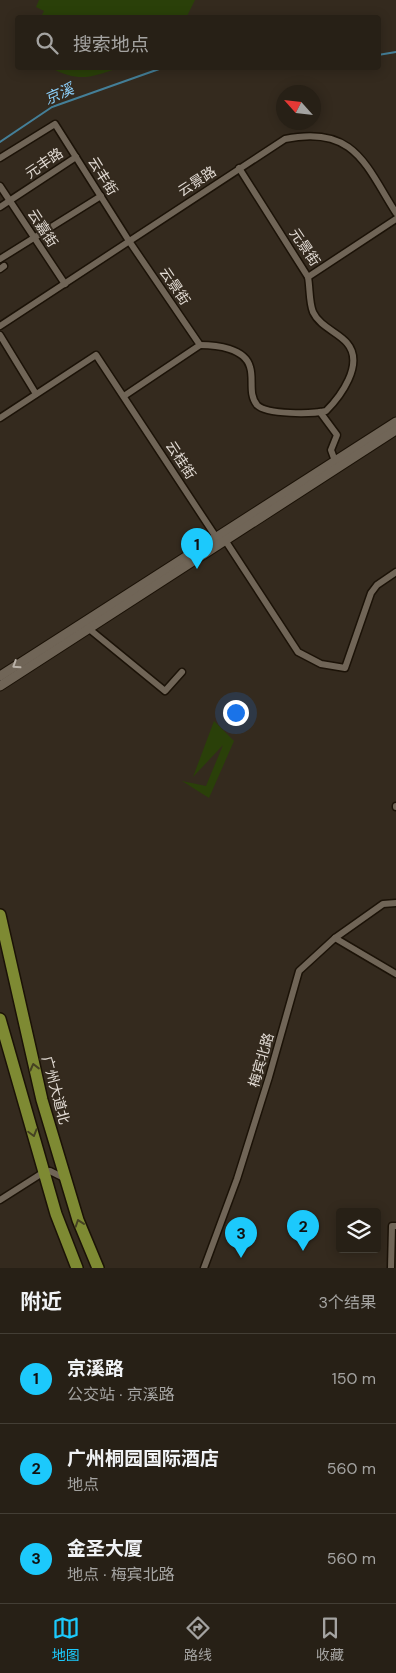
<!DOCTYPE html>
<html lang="zh">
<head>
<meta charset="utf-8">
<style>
	:root { --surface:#272016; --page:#2f281f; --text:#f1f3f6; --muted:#a4a3a1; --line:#433e35; --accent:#1cc9fc }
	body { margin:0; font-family:"DM Sans","Noto Sans SC",sans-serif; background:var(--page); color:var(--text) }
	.controls { position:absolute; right:15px; bottom:15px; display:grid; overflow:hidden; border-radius:5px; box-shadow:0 2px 12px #0003 }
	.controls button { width:45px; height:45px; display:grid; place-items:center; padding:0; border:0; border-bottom:1px solid var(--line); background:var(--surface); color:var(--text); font:25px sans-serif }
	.compass { position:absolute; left:276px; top:85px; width:45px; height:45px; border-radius:50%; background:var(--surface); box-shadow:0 2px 12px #0003; rotate:297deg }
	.you { position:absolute; left:235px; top:712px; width:18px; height:18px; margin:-12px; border:4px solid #fff; border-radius:50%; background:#1a73e8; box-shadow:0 0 0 8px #1a73e833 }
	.badge { display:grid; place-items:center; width:32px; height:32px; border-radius:50%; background:var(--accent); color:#111; font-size:16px; font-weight:700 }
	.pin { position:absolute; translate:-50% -41px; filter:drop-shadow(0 1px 2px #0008) }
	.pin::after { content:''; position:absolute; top:26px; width:18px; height:15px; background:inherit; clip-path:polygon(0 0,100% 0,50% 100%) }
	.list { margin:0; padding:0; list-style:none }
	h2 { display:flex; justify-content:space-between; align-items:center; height:65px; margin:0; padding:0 20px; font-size:21px }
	h2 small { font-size:16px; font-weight:400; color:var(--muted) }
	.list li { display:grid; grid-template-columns:32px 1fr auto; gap:15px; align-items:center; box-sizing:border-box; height:90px; padding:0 20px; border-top:1px solid var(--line) }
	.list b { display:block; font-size:19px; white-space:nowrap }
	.list p { margin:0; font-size:16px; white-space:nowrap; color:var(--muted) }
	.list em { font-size:16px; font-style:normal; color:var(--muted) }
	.icon { flex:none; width:28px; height:28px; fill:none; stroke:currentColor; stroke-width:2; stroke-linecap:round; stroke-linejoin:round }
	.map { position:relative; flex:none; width:396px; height:1268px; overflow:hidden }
	.search { position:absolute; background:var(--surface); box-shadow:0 2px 12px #0003; left:15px; right:15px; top:15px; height:55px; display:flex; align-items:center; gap:12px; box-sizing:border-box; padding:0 18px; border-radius:5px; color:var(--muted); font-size:19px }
	.sheet { height:335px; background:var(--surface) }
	nav { display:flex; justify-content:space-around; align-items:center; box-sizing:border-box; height:70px; border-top:1px solid var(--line); background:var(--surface); font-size:14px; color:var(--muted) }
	nav a { display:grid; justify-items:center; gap:2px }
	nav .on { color:var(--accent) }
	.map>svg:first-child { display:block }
	.green { fill:#2a4009 }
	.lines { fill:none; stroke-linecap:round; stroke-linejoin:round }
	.stream { stroke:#447f98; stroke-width:2 }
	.street-casing { stroke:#1b1207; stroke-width:9 }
	.secondary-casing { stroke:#1b1207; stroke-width:11 }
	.highway-casing { stroke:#1b1207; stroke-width:14 }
	.street { stroke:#706557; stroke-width:6 }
	.secondary { stroke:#706557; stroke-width:9 }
	.highway { stroke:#7e8a33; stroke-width:11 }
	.oneway { stroke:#bab2a8 }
	.oneway2 { stroke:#464223 }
	.labels { text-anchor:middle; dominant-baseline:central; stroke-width:4; stroke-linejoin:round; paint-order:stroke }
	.street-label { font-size:14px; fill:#e2dbd4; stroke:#342a1e }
	.water-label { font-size:15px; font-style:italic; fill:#8ccff9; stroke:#342a1e }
</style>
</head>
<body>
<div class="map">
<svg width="396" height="1268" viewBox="0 0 396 1268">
	<rect width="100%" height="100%" fill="#342a1e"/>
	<g class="green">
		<path d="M39,0H195L186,18L41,17L44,11L36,7Z"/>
		<path d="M51,68H118C90,78 79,82 51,68Z"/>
		<path d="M214,721L234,741L209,798L182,781L206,786L223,745L193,777Z"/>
	</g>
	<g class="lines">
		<g class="stream">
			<path d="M378,55L396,52"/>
			<path d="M276,68H289"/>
			<path d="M0,142L52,107L162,68"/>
		</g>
		<g class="street-casing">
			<g id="street">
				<path d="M0,158L55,124L129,241L200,345"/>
				<path d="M239,168L308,277L396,219"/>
				<path d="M0,186L65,284"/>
				<path d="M0,207L76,157"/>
				<path d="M0,259L101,196"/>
				<path d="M0,269L4,266"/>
				<path d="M0,326L285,139C354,125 365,164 396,213"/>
				<path d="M0,335L36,394"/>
				<path d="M200,345C216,345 245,348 250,367C254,379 248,394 257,405C267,415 312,414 326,411C340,397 365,364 347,343C338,332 320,327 313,312C309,302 310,288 308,277"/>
				<path d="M124,396L200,345"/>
				<path d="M320,412L337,435L331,450L335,461"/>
				<path d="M0,418L96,355L216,537"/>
				<path d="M225,540L298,652L321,664L345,668L371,593L377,585L396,572"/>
				<path d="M88,628L165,691L182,672"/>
				<path d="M396,806V807"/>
				<path d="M335,938L396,974"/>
				<path d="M0,1200L44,1172L50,1171L64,1178"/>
				<path d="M204,1268L237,1179L269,1077L299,971L335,938L383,904L396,903"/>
				<path d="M391,1268L392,1226H396"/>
			</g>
		</g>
		<g class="secondary-casing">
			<g id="secondary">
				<path d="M0,676L396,422"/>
				<path d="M0,686L396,430"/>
			</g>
		</g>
		<g class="highway-casing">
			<g id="highway">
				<path d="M0,915L42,1100L78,1220L98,1268"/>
				<path d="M0,1019L56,1214L77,1268"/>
			</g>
		</g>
		<use href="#street" class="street"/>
		<use href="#secondary" class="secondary"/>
		<use href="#highway" class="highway"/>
	</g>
	<defs><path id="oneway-chevron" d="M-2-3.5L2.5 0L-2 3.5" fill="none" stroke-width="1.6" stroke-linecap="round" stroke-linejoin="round" transform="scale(1.25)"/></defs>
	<use class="oneway" href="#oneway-chevron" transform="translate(16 665) rotate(147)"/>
	<g class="oneway2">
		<use href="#oneway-chevron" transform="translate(34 1067) rotate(-104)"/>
		<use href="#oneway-chevron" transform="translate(33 1133) rotate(74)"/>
		<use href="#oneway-chevron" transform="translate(79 1223) rotate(-109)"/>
	</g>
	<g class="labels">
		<g class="street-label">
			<text transform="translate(44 163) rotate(-34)">元丰路</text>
			<text transform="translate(103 176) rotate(58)">云丰街</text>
			<text transform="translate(197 181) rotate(-33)">云景路</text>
			<text transform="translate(43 228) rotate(57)">云嘉街</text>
			<text transform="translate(305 247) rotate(56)">元景街</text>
			<text transform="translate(175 286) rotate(56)">云景街</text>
			<text transform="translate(181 460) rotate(57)">云桂街</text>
			<text transform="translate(261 1060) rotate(-74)">梅宾北路</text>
			<text transform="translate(56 1090) rotate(75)">广州大道北</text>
		</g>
		<g class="water-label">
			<text transform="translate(59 94) rotate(-23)">京溪</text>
		</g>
	</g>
</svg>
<div class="controls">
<button><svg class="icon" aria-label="layers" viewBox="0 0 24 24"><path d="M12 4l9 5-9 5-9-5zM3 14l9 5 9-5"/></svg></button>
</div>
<svg class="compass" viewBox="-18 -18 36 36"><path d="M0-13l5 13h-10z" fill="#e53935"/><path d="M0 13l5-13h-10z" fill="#a4a3a1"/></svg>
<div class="you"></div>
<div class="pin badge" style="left:197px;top:569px">1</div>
<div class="pin badge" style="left:303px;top:1251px">2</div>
<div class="pin badge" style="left:241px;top:1258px">3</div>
<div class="search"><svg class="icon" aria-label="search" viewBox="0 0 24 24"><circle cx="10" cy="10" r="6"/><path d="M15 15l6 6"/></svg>搜索地点</div>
</div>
<section class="sheet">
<h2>附近<small>3个结果</small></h2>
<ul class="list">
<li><span class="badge">1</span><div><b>京溪路</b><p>公交站 · 京溪路</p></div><em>150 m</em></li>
<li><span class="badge">2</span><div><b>广州桐园国际酒店</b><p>地点</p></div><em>560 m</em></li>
<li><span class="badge">3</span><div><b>金圣大厦</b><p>地点 · 梅宾北路</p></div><em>560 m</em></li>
</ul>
</section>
<nav>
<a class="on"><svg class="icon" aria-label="map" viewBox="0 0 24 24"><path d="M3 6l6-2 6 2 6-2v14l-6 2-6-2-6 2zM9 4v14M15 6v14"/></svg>地图</a>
<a><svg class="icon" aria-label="directions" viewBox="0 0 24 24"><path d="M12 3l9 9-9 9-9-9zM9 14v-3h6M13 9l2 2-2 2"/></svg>路线</a>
<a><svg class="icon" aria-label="saved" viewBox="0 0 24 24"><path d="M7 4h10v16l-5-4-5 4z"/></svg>收藏</a>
</nav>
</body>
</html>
